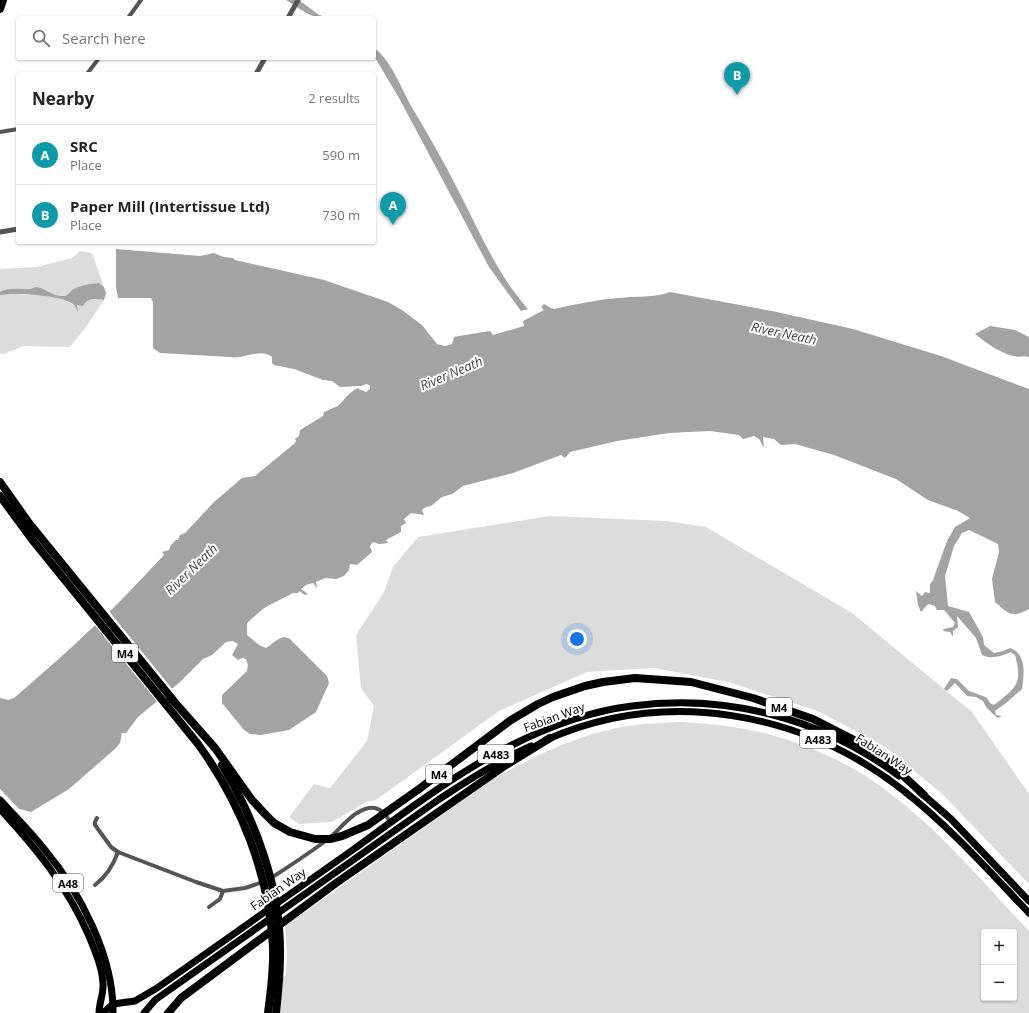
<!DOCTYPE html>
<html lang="en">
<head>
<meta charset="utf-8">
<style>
	:root { --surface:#fff; --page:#f2f2f2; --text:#222; --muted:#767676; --line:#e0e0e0; --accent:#000 }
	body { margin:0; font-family:"Open Sans",sans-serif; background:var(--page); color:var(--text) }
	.controls { position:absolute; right:12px; bottom:12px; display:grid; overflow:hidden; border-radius:4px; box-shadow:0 1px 3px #0004 }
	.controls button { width:36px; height:36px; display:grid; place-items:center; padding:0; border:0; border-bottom:1px solid var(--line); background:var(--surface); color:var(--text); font:20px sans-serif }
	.you { position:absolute; left:577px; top:639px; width:14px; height:14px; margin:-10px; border:3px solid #fff; border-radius:50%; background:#1a73e8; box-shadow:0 0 0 6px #1a73e833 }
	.badge { display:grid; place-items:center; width:26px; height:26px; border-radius:50%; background:var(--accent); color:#fff; font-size:13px; font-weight:700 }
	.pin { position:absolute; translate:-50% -33px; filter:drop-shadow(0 1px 2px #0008) }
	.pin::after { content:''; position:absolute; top:21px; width:14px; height:12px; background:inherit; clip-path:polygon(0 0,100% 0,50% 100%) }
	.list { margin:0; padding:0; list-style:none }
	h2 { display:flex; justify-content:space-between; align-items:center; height:52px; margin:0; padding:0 16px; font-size:17px }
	h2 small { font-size:13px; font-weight:400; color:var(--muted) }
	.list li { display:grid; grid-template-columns:26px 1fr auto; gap:12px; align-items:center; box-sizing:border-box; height:60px; padding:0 16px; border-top:1px solid var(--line) }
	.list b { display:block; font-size:15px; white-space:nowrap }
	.list p { margin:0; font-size:13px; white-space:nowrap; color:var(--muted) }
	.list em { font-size:13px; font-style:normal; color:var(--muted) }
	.icon { flex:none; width:22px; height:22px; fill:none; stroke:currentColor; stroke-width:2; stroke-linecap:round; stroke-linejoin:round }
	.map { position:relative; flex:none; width:1029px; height:1013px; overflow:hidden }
	.search { position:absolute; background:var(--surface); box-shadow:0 1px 3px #0004; left:16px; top:16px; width:360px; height:44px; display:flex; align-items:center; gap:10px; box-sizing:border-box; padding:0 14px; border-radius:4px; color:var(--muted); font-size:15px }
	.panel { position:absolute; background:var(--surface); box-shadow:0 1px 3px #0004; left:16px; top:72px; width:360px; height:172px; border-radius:4px }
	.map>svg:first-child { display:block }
	.green { fill:#dcdcdc; fill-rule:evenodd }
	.water { fill:#a3a3a3 }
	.pier { fill:#fff }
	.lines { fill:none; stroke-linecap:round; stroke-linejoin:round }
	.minor { stroke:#555; stroke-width:4 }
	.tertiary { stroke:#555; stroke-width:5 }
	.primary { stroke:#000; stroke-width:7 }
	.trunk { stroke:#000; stroke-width:7 }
	.motorway { stroke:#000; stroke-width:8 }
	.labels { text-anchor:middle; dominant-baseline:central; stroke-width:4; stroke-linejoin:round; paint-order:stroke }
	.shield { fill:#fff; stroke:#4c4c4c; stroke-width:1 }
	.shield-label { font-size:11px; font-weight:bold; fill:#000 }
	.street-label { font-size:12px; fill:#000; stroke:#fff }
	.water-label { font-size:13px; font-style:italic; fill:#444; stroke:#fff }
</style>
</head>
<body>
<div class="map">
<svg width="1029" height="1013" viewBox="0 0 1029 1013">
	<rect width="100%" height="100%" fill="#fff"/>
	<g class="green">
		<path d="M80,251L92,253L104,287L99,283L63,296H55L37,287L28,289L14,288L0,292V269L37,267L72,258Z"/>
		<path d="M9,293C29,296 65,292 78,310L76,305L92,298L104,300L86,327L70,347L24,346L3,354H0V295Z"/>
		<path d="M550,516L667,521L706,527L852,613L972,712L1029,794V884L941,793L885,747L818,711L728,682L654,668L587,672L499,711L376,800L366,802L332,822L299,824L289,817L314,784L330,788L367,741L374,706L361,688L356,635L384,592L393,567L418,537Z"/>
		<path d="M681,722C716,724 751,728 785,739C813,748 842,761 867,777C930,818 978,877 1029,931V1013H280L283,977L286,975L287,954L285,926L493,779C536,755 585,731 635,725C650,723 665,723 681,722ZM984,932H1014V998H984Z"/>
	</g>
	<g class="water">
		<path d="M286,0H299L319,15L328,18C309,18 301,9 286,0Z"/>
		<path d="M374,48C390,59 401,87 410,104C426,131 442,158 456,186C478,228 496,273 528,309L521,311L489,267L399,98L374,56Z"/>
		<path d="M116,249L200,256L214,253L223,257L233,258L235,260L324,280L388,302L402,310L422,325L437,344L445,346L452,344L454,337L459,336L490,331L493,335L524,326L523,321L544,310L541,307L544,304L551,308L554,309C576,304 596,300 618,298C635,296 654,298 670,292L772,311L853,329L941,356L1029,389V609C1012,619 1008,613 995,602L992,579L999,552L998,544L969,530L962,533L954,546L945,576L948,606L969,612L983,637L984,645L994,653L1003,651L1010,648C1027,654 1024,674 1022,689L1006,703L995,711L996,715L1002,716L998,718L993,714L986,707L983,701L976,697L967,696L955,683L947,691L944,689L951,678L957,679L969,691L983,696L987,698L990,703L994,705C1016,688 1023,684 1015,655L1011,652C1001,656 992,660 982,655L976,638L957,616L958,627L953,631V637L950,632L943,631L944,629L953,627L955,623L944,610H937L935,606L928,604L921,612L918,605L916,591L922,596L925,592L930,593V584L933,580L947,541L955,527L970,518L958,511L928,500L896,479L834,455L795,444L781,445L774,439L763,437L764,448L759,439L754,436L743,439L739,435L710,431L669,433L617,441L570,452L565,458L561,455L513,473L463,486L452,494L442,497L431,506L426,507L422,510L424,515L411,513L404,519L406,523L401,526V532L386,540L388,543L379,544L373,542L370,546L372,552L357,565L350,564L349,570L344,576L336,579L325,578L316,582L317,588L313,583L306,585L301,589L308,594L305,595L299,591L298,593H293L264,608L247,623V635L259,645L266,648C274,643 281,633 290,639L327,676L329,683L316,712L289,730L261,735L250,734L244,730L222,703V695L247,671L248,665L246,659L242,658L238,660L232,655L238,644L233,641L226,642L212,655L203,659L180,682L138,717L126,733H122L120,743L116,748L69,789L31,812L20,809L0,818V698L8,700L14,698C40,675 66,653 91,629C117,606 140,580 164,555L162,552L169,550L171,545L176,540H178L180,535L185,533L214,502L242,478L255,476L295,443L296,441L295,439L299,436L300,430L323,416L324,412L338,406L349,394L357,388L366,392L370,389V386L367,384L361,386L340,387L332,381L323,380L294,369L274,365L272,363V357C260,347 245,360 230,357L160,353L153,348V302L151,298H118L116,287Z"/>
		<path d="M99,283L104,287L106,293L104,300C95,299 88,297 83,306L77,305L78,312C77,310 75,306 73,304C62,295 14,292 0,295V292C10,287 17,289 28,289C31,289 34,287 37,287C47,289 53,297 64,296C69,295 70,291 74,289C81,285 90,284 99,283Z"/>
		<path d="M990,326L1015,330L1029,337V357C1024,355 1019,358 1013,356C999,352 986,343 975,334Z"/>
	</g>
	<g class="pier">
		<path d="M108,610L173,690L158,703L94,624Z"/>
		<path d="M0,789L21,811L0,820Z"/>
	</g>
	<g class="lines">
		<g class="minor">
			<path d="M128,18L141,0"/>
			<path d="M87,74L99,58"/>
			<path d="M0,132L18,129"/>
			<path d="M97,818L95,822V825L111,847L118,852L196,882L223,891L245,888L263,882"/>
			<path d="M271,878C290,866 309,853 327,840C340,830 352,811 369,808C380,806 386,815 391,823"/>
			<path d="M95,885C107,876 113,866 118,852"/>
			<path d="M209,907L220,899L223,891"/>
		</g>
		<g class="tertiary">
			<path d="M288,18L298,0"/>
			<path d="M256,74L265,58"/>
			<path d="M0,232L18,229"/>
		</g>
		<g class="primary">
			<path d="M0,800C15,816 31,832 45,850C80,892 114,957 113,1013"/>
			<path d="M0,809C37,849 67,886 89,936C95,951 102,967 103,983C104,993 99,1003 99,1013"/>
		</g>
		<g class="trunk">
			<path d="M546,740C665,687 803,711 904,791C950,827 989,871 1029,913"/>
			<path d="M920,792L951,819L1029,901"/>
			<path d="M103,1013L113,1004L135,1001L157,988C223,942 288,895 354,849C405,812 456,773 512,745C550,726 591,711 632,706C727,693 823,719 899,776"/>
			<path d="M144,1013L155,1000L438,800C468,780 498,761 531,746"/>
		</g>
		<g class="motorway">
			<path d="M0,9L3,0"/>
			<path d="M0,482L29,523L173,700"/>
			<path d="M0,496L34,542L198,744C241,803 269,874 273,946C274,969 271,991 268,1013"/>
			<path d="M170,697L215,748L252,800L266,815L274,823L290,832L315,839H330L342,836L368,825L419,789L511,720L538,704L553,697L585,686L603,682L635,678L691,682L753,698L813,719L860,743L885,759L924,795"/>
			<path d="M222,765C256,821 281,889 280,955C280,975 278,994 276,1013"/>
			<path d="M168,1013L181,998L336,883L506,765L550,738"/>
		</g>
	</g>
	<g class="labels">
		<g class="shield">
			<rect x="112" y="644" width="26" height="18" rx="3"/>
			<rect x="766" y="698" width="26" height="18" rx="3"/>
			<rect x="800" y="730" width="36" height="18" rx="3"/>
			<rect x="478" y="745" width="36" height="18" rx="3"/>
			<rect x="426" y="765" width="26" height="18" rx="3"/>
			<rect x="53" y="874" width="30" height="18" rx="3"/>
		</g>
		<g class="shield-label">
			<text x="125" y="653">M4</text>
			<text x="779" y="707">M4</text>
			<text x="818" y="739">A483</text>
			<text x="496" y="754">A483</text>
			<text x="439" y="774">M4</text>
			<text x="68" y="883">A48</text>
		</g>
		<g class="street-label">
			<text transform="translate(554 717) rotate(-20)">Fabian Way</text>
			<text transform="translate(884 754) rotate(33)">Fabian Way</text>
			<text transform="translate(278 889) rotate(-35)">Fabian Way</text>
		</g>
		<g class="water-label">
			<text transform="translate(784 333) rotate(12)">River Neath</text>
			<text transform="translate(451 373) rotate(-23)">River Neath</text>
			<text transform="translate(191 569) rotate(-44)">River Neath</text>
		</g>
	</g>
</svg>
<div class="controls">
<button>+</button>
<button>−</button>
</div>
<div class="you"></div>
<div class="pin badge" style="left:393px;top:225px;background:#0f9aa8">A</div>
<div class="pin badge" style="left:737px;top:95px;background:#0f9aa8">B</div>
<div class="search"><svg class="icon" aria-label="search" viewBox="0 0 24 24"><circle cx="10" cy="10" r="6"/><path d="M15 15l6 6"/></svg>Search here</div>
<section class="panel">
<h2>Nearby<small>2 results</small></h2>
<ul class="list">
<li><span class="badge" style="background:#0f9aa8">A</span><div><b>SRC</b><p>Place</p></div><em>590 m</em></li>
<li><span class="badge" style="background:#0f9aa8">B</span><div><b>Paper Mill (Intertissue Ltd)</b><p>Place</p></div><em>730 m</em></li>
</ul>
</section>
</div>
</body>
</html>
